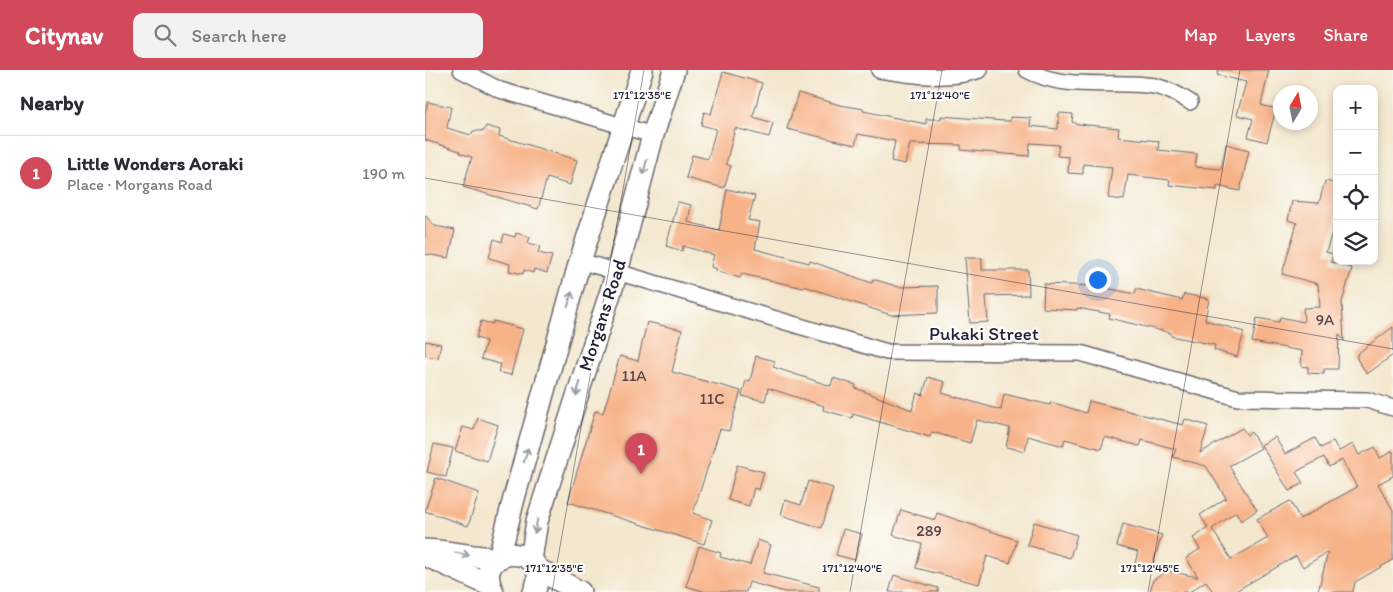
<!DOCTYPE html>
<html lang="en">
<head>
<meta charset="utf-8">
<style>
	:root { --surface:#fff; --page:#f2f2f3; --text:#2b2b33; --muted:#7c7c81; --line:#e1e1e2; --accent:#d1495b }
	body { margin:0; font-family:Itim,sans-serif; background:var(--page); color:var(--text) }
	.controls { position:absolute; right:15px; top:15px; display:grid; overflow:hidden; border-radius:10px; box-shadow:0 2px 8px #0003 }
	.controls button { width:45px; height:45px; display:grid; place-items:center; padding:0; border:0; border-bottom:1px solid var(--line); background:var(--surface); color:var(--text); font:25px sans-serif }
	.compass { position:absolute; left:848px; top:15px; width:45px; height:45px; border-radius:50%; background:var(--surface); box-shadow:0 2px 8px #0003; rotate:10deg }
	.you { position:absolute; left:672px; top:209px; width:18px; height:18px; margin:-12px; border:4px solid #fff; border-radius:50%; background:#1a73e8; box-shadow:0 0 0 8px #1a73e833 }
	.badge { display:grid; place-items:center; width:32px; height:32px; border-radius:50%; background:var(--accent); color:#fff; font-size:16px; font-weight:700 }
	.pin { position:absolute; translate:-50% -41px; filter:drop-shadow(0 1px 2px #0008) }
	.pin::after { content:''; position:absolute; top:26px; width:18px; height:15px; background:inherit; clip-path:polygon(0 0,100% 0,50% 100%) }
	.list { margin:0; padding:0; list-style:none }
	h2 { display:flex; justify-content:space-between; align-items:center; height:65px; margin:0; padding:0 20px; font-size:21px }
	h2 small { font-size:16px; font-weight:400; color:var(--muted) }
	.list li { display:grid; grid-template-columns:32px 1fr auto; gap:15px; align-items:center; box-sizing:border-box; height:75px; padding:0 20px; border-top:1px solid var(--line) }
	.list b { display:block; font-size:19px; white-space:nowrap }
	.list p { margin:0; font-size:16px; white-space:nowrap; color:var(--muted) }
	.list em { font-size:16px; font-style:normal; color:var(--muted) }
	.icon { flex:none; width:28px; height:28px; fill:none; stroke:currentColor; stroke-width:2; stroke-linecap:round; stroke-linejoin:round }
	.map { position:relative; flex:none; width:968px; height:522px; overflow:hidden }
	header { display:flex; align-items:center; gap:30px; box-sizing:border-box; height:70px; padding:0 25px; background:var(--accent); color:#fff }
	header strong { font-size:24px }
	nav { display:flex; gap:28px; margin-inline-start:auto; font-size:18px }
	.search { width:350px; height:45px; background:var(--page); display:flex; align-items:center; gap:12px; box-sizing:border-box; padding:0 18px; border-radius:10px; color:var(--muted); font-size:19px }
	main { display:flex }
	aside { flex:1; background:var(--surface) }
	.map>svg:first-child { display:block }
	.building { fill:#f7b288 }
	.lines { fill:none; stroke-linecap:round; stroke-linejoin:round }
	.street-casing { stroke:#6b676e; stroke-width:18 }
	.secondary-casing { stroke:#6b676e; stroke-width:24 }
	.street { stroke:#fff; stroke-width:15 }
	.secondary { stroke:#fff; stroke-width:21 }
	.oneway { stroke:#9c9ca7 }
	.ticks { fill:none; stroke:#22223b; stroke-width:1; stroke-opacity:0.45 }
	.labels { text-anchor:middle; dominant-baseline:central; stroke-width:4.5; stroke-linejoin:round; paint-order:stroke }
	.number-label { font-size:16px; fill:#57464e }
	.street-label { font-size:19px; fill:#22223b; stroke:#fdfcf7 }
	.ticks-label { font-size:12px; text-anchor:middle; fill:#22223b; stroke:#fdfcf7; stroke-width:4.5; stroke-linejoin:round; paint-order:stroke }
</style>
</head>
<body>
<header>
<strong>Citynav</strong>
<div class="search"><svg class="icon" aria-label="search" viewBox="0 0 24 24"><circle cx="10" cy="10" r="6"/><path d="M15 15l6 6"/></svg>Search here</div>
<nav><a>Map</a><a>Layers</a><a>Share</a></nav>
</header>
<main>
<aside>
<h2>Nearby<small></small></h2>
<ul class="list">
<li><span class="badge">1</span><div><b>Little Wonders Aoraki</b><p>Place · Morgans Road</p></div><em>190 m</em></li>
</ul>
</aside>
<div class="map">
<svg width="968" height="522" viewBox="0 0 968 522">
	<rect width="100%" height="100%" fill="#fdfcf7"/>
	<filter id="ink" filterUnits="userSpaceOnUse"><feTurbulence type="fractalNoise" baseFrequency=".02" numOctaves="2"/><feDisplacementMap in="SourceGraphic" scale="10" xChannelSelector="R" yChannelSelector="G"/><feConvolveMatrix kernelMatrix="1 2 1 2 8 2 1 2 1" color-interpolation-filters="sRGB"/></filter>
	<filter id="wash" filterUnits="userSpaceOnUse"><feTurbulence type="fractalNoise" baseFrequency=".0096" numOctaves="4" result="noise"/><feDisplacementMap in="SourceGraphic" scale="20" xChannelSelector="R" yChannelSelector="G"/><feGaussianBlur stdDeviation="1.12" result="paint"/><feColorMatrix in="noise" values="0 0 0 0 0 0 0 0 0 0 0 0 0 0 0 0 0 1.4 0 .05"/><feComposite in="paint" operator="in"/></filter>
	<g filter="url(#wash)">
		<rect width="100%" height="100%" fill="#f3e7ce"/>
		<g id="blocks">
			<g class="building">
				<path d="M793,0H844L836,35L851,39L842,72L823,67L828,49L812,45L821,12L792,5Z"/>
				<path d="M298,2L337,13L328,47L348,53L344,67L310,58L301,94L306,96L299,118L261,108L267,85L283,89L291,59L276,55L279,42L286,44Z"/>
				<path d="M373,23L415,35L439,39L438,41L501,54V49H516V46L580,51H585V47L606,48L605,56L633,59L634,43L648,44L647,52L653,54L694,58L693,67L734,71L733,80L772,84L770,97L796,99L801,74L824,80L815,121L792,116V120L744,115L745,110L703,105L699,130L683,128L687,97L658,94V104L643,103L644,87L632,86L634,75L605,73L604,86L536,80V75L485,74L480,94L466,91L470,71L433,64L430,75L362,59Z"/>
				<path d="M3,32L26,37L22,58L46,65L48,61H59L61,56L75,60L74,66L152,90L145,115L122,108L113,139L38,117L47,87L35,83V81L0,70V43Z"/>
				<path d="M900,111L912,114V146L901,182L908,184L906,192L927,198L917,232L919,271L914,264L913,299H899V304L883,303V297L876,296L877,281L827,272L832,248L854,252L855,247L879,252L878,238L895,237L893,214L857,204L872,153L863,150L867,131L894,133Z"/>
				<path d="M302,119L330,126L323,150L335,152L330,179L384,193L385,191L447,213L448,209L474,217L513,216V243L466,245L379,216V218L317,204L315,208L291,201L292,199L286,197L289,185L258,176L257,181L241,176L253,132L266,135L263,152L294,160Z"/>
				<path d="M0,145L10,156L30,160L24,188L0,184Z"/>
				<path d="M91,163L105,167L103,173L115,176L113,183L127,186L122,203L109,199L108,203L99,200L98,204L84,201L85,194L64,188L69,169L77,172L79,164L90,167Z"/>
				<path d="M540,188H557V200H603L604,225L561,226L563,252L545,253Z"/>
				<path d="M619,214L671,216L710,224L711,219L757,230L759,224L784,229L780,250L819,262L812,287L789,280L790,275L746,266V263L684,248L685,244L652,238V240L618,238Z"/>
				<path d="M56,251L68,254V251L98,259L86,305L73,302L75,294L56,289L61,271L51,268Z"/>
				<path d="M222,252L257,260L247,302L316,321L304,361L295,359L268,443L287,450L279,474L143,432L170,341L178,343L195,286L213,291Z"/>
				<path d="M968,257V285L942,304L932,289V284Z"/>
				<path d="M0,271L16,274L13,288L0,286Z"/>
				<path d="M331,286L350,291L348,297L406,316L408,308L431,315L430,318L487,340L492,323L498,325L503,307L520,312L517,323L576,340L579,324L625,335L626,332L661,343L664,331L758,355L760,349L783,356L775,383L817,358L822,365L826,362L836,378L804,396L832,440L816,451L811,442L787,459L806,489L843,468L832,449L865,431L875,449L932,417L917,390L904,397L899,387L871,402L878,413L864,421L836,375L850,367L860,384L890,368L896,378L908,371L914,381L928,374L934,385L950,377L955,388L968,381V406L953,414L968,440V490L930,512L928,522H893L903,482L878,497L871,486L809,522H788L781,511L764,522H725L728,510L742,501L773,507L761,488L775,479L768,468L783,458L775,445L801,428L781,396L748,387L751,379L717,370L715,376L680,367L676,379L640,369L638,376L603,366L600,381L581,377L585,358L552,350L545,373L507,362L505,367L428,344L427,348L398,340L399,336L343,318L340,331L317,326L321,310L325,311Z"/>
				<path d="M53,348L73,355L62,391L30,381L38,357L49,360Z"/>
				<path d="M9,374L28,378L21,407L2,402Z"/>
				<path d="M312,395L339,402L334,420L329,418L324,436L303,430Z"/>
				<path d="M11,408L54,423L43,456L0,441Z"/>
				<path d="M383,411L408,418L397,458L356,445L360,430L376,435Z"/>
				<path d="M476,440L510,450L512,443L592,470L585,493L562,486L554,514L491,498L497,474L468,465Z"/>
				<path d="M609,452L652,465L645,488L602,475Z"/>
				<path d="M698,454L737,465L727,497L710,493L713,482L692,476Z"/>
				<path d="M418,459L437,464L430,490L411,485Z"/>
				<path d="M333,470L346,475L338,503L394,517V522H360L324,512L321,522H281L261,516L274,476L296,483L295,487L325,495Z"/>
				<path d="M469,505L513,518V522H464Z"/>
			</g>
		</g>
	</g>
	<g filter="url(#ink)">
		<use href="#blocks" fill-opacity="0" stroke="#6b676e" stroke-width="1"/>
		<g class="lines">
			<g class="street-casing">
				<g id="street">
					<path d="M36,0L75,20L228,65"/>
					<path d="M454,0C485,5 524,11 555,0"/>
					<path d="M602,0C641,22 688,9 730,16C743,19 754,25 765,32"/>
					<path d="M155,191L462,282L655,283L813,328L942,330L968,338"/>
				</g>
			</g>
			<g class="secondary-casing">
				<g id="secondary">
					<path d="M0,480C25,481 49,488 74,488L88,432L155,191L217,0"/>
					<path d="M0,485L64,515"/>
					<path d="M106,490L112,451L192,202L228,65L249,0"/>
					<path d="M111,498L155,522"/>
					<path d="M68,522C43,473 133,471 109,522"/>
				</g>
			</g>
			<use href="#street" class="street"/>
			<use href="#secondary" class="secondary"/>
		</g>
		<defs><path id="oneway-shaft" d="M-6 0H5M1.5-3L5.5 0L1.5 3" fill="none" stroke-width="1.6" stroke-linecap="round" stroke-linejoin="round" transform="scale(1.25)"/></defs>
		<g class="oneway">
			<use href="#oneway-shaft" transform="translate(220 97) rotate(105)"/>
			<use href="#oneway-shaft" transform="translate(145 229) rotate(-74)"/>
			<use href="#oneway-shaft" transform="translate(153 319) rotate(108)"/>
			<use href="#oneway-shaft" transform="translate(101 385) rotate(-74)"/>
			<use href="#oneway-shaft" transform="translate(111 456) rotate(102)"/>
			<use href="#oneway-shaft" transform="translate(37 484) rotate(12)"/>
		</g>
	</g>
	<path class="ticks" d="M0,108L968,279M127,522L219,0M425,522L517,0M723,522L815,0"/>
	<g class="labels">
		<g class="number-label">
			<text x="900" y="249">9A</text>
			<text x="209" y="305">11A</text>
			<text x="287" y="328">11C</text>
			<text x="504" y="460">289</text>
		</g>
		<g class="street-label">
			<text transform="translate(177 245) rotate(-72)">Morgans Road</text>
			<text x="559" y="263">Pukaki Street</text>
		</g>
	</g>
	<g class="ticks-label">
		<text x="217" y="29">171°12'35"E</text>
		<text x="515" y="29">171°12'40"E</text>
		<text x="129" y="502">171°12'35"E</text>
		<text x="427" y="502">171°12'40"E</text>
		<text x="725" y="502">171°12'45"E</text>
	</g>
</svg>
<div class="controls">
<button>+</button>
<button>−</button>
<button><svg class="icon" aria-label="locate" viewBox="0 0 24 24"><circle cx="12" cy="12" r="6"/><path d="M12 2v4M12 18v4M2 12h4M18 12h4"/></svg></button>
<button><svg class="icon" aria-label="layers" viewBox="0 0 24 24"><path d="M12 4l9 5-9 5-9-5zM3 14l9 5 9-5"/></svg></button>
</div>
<svg class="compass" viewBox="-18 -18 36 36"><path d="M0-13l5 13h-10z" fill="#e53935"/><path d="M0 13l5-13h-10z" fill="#7c7c81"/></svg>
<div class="you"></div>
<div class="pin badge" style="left:216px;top:404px">1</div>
</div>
</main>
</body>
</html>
